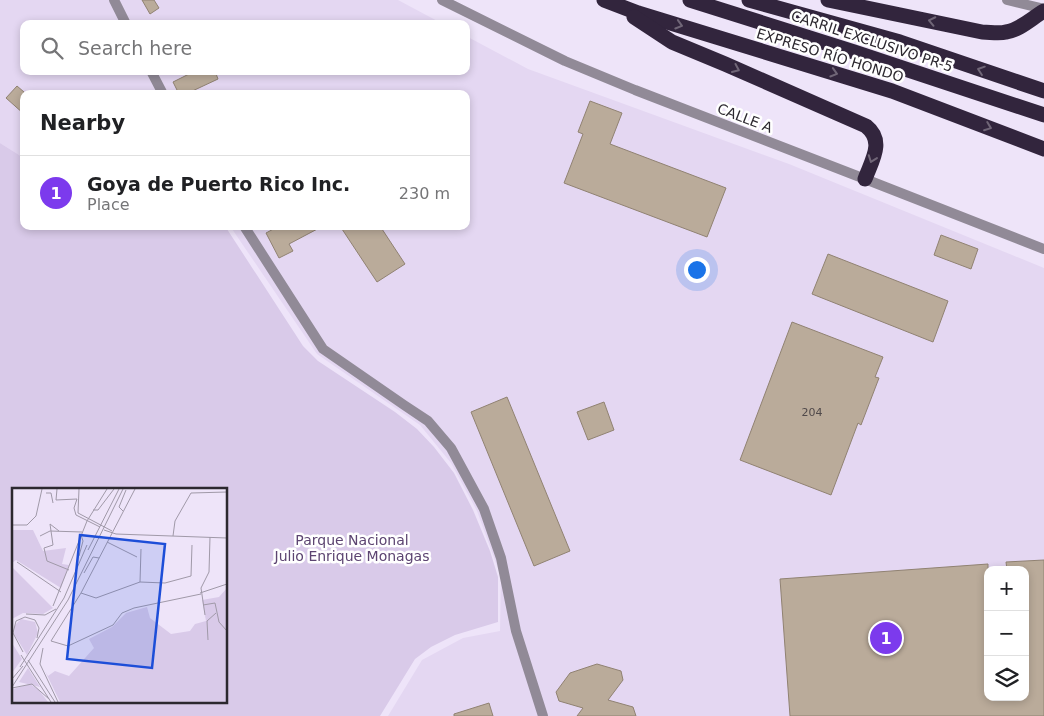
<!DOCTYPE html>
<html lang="en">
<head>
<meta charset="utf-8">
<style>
	:root { --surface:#fff; --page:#f6f6f6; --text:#202124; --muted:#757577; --line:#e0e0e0; --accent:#7c3aed }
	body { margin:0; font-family:"DejaVu Sans",sans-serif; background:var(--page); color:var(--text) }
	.controls { position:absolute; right:15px; bottom:15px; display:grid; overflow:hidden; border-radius:10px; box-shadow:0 2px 8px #0003 }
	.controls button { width:45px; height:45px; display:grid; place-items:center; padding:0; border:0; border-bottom:1px solid var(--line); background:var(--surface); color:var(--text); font:25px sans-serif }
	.you { position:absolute; left:696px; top:269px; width:18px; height:18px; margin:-12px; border:4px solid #fff; border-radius:50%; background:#1a73e8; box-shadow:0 0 0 8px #1a73e833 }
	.badge { display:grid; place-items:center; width:32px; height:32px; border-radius:50%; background:var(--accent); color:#fff; font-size:16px; font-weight:700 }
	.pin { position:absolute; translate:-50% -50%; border:2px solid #fff; box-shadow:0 1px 5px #0006 }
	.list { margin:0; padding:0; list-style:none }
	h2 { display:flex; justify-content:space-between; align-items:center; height:65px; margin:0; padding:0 20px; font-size:21px }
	h2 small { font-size:16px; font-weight:400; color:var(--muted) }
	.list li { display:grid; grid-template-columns:32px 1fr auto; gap:15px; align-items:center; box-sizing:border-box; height:75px; padding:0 20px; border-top:1px solid var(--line) }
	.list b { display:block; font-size:19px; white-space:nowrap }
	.list p { margin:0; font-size:16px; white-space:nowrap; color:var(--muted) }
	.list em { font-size:16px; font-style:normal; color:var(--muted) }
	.icon { flex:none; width:28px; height:28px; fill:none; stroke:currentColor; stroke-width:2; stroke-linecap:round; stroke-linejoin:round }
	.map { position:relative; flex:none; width:1044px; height:716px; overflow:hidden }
	.search { position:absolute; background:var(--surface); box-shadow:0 2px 8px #0003; left:20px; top:20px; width:450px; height:55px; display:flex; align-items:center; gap:12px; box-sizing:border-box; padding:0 18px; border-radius:10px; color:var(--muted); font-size:19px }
	.panel { position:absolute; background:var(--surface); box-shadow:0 2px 8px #0003; left:20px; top:90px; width:450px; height:140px; border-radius:10px }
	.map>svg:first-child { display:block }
	.built { fill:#e4d7f2; fill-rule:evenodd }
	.green { fill:#d9cae9; fill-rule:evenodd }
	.building { fill:#baab9a; stroke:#908272 }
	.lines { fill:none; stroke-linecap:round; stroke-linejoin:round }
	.minor { stroke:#918a97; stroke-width:10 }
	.tertiary { stroke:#918a97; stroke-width:10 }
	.motorway { stroke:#32253d; stroke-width:15 }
	.oneway { stroke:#706677 }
	.labels { text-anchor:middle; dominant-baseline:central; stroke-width:5; stroke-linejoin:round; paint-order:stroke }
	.number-label { font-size:11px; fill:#50494a }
	.street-label { font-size:14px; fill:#2c282f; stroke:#fff }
	.park-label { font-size:14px; fill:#5c4471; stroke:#fff }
	.inset-road { fill:none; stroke:#a099a8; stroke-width:1 }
	.view { fill:#1d4ed8; fill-opacity:0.15; stroke:#1d4ed8; stroke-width:2.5 }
	.inset-edge { fill:none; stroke:#2c282f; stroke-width:2.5 }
</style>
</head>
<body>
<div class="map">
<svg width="1044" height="716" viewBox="0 0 1044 716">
	<rect width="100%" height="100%" fill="#eee4f9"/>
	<path class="built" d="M0,0H398L443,24H24V71H466V36L528,69L789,164L1044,268V716H388L422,660L463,638L500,631L501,577L477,511L451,463L420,425L317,354L230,226H466V94H24V158L0,143ZM988,570H1025V697H988Z"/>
	<path class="green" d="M0,143L24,158V226H225L303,346L318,361L395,412L417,429L434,447L454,473L473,510L490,551L498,577V622L455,635L431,647L415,659L380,716H0ZM14,490H226V702H14Z"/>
	<g class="building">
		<path d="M142,0H154L159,8L150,14Z"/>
		<path d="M195,71H215L218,79L186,94H179L173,82Z"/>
		<path d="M17,86L24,92V114L6,98Z"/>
		<path d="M590,101L622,113L610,144L726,188L707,237L564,183L583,134L578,132Z"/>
		<path d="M279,226H323L289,244L293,251L279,258L266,233Z"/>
		<path d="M340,226H380L405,264L377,282Z"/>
		<path d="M941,235L978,249L971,269L934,255Z"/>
		<path d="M828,254L948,301L933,342L812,294Z"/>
		<path d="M792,322L883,357L875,377L879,378L861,425L858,423L831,495L740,460Z"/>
		<path d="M507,397L570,551L534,566L471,412Z"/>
		<path d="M604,402L614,430L588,440L577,412Z"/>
		<path d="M1044,560V716H790L780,579L988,564V697H1025V570H1007L1006,562Z"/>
		<path d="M597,664L621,671L623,680L608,700L633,707L636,716H577L583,708L559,701L556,692L570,673Z"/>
		<path d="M489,703L493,716H454V714Z"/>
	</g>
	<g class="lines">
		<g class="minor">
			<path d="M114,0L126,24"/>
			<path d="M442,0L565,61L635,90L865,179"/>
			<path d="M1007,0L1044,9"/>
			<path d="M151,71L163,94"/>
			<path d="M244,226L323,349L404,405L428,421L451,448L484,509L501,558L516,631L543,716"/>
		</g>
		<path class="tertiary" d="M865,179L1044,249"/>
		<g class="motorway">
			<path d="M604,0L638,13L892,91L1044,149"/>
			<path d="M690,0L854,52L1044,115"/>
			<path d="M749,0L900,42L1044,91"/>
			<path d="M828,0L982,32C990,32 999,34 1006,32C1020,30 1032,18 1044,11"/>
			<path d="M634,17L672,42L725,64L866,126C885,141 872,160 865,179"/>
		</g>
	</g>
	<defs><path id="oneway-chevron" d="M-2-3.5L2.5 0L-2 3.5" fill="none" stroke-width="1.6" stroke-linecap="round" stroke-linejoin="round" transform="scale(1.25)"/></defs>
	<g class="oneway">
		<use href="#oneway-chevron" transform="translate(932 21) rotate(-168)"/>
		<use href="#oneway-chevron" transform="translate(679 25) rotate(17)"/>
		<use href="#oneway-chevron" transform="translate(736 69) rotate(24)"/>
		<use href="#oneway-chevron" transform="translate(981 70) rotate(-161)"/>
		<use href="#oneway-chevron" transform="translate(834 73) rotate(17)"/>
		<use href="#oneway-chevron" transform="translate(988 127) rotate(21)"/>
		<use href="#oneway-chevron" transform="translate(872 159) rotate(110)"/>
	</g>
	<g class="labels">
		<g class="number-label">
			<text x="812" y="412">204</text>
		</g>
		<g class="street-label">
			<text transform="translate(872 41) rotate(18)">CARRIL EXCLUSIVO PR-5</text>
			<text transform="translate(830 55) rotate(17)">EXPRESO RÍO HONDO</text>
			<text transform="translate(745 118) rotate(21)">CALLE A</text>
		</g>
		<g class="park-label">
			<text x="352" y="540">Parque Nacional<tspan x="352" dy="16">Julio Enrique Monagas</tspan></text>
		</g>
	</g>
	<g transform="translate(12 488)">
		<rect width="215" height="215" fill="#eee4f9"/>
		<path d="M0,42H21L31,63L54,60L50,76L57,77L49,100L4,72L0,75ZM0,79L41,120L31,126L11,125L0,131ZM215,100V214H48L33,183L36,188L43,183L57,188L82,160L77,151L100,139L114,125L135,119L138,130L159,146L178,143L183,136L194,133L190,112L207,109ZM9,131L23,134L26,145L15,167L2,146L3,137ZM0,155L10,171L0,185ZM16,180L28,199L7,194ZM18,196L27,202L36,214H0L1,201Z" fill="#d9cae9"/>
		<path class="inset-road" d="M45,1L44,12L65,11M67,1L66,25L100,43M123,1L69,105L39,153L56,158L101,137L110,125L122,120L189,106M34,5H39L41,15M65,11L62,20L64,27L88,39M81,22H86L102,1M111,23L107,19L114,2M0,37H15L24,28L30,1M92,42L104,46L215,50M47,43L38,36L41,57L32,60L35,73L57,82M28,48L38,43L70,44M161,48L163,33L179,5L215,4M95,54L125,69M76,62L107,1M67,68L71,53L69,47M5,74L49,104M72,85L81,69L87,70M128,94L129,61M69,105L84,110L128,94L153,95L179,88L180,57M188,105L215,96M191,117L203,115L207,134L215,143M41,118L75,33L95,1M14,126L33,127L44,121M193,127L189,100L197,84L198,49M196,152L195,133L204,125M31,160L28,176L46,214M11,164L1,145L4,133L13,129L23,132L27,140L25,150M9,167L39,214M16,172L43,214M8,179L52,110L75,57M0,191L11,178M0,199L56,112L111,1M0,200L20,196L37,211"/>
		<path class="view" d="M68,47L153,56L140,180L55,171Z"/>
		<rect width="215" height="215" class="inset-edge"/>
	</g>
</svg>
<div class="controls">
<button>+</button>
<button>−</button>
<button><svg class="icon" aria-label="layers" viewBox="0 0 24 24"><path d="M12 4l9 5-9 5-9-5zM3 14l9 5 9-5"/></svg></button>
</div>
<div class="you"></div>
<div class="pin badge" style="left:886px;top:638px">1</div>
<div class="search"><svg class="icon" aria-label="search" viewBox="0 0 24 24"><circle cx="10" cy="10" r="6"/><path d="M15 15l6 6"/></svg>Search here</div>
<section class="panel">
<h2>Nearby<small></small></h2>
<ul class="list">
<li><span class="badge">1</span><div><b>Goya de Puerto Rico Inc.</b><p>Place</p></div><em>230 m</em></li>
</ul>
</section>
</div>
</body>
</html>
